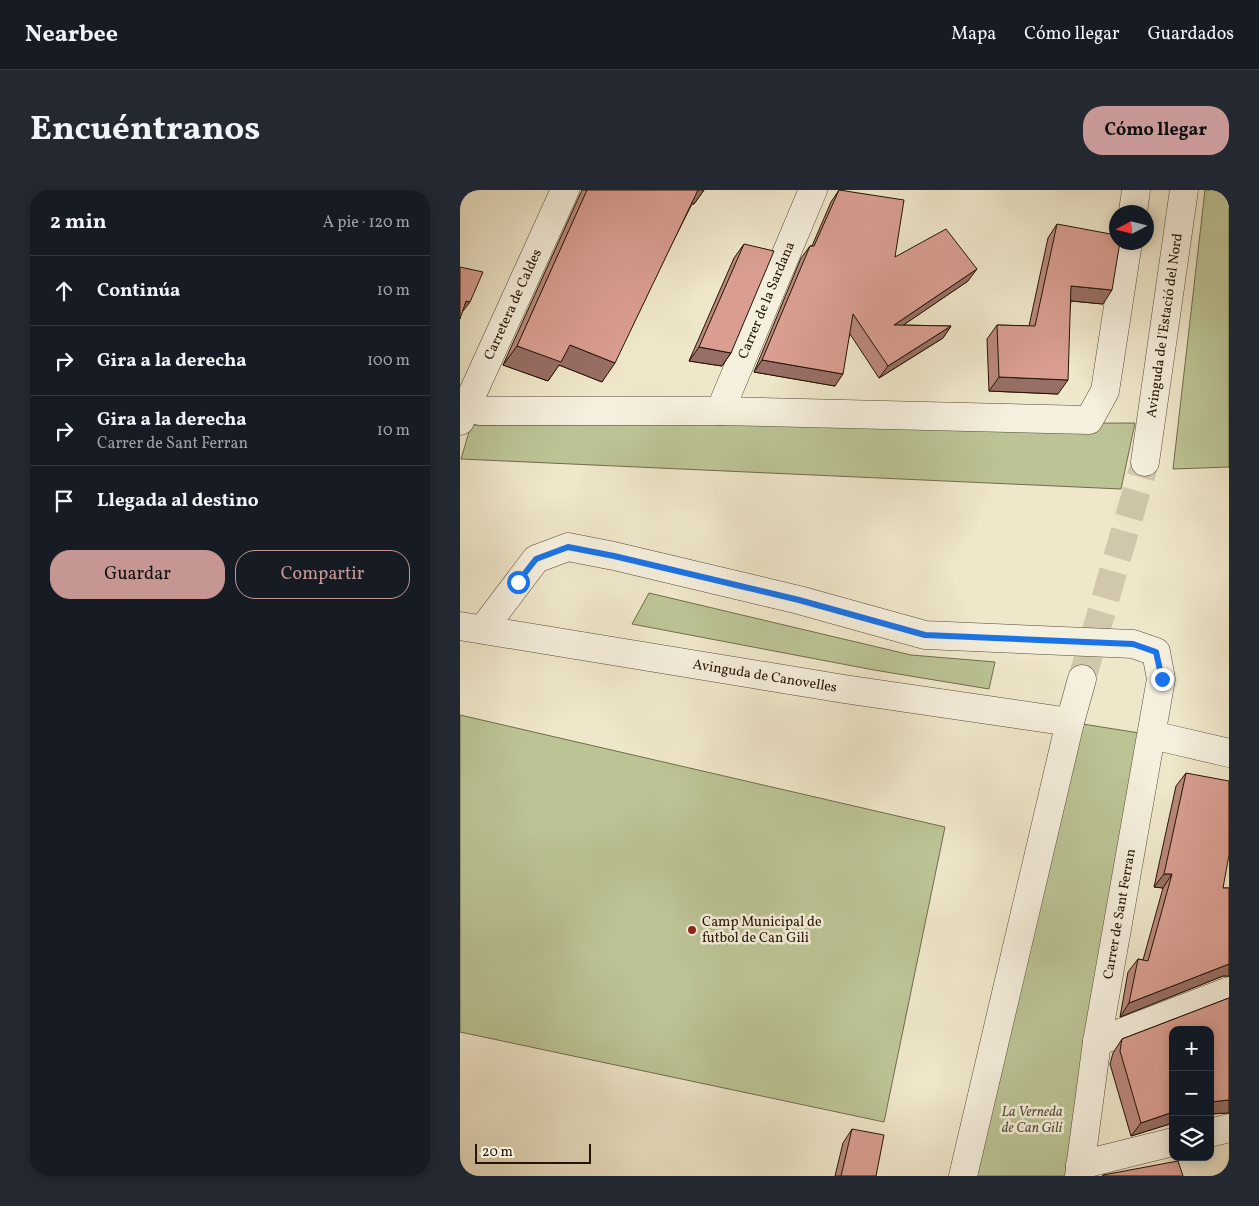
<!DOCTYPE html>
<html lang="es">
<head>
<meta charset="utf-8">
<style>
	:root { --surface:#171b24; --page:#242831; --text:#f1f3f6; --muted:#9ea1a6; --line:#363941; --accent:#c59692 }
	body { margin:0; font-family:Vollkorn,serif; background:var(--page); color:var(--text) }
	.controls { position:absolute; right:15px; bottom:15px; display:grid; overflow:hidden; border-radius:10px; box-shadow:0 2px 12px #0003 }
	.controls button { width:45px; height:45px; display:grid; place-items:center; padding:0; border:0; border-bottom:1px solid var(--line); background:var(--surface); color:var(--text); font:25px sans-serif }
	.compass { position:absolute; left:649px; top:15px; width:45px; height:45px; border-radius:50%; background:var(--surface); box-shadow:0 2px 12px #0003; rotate:263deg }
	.scale { position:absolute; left:15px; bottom:12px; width:116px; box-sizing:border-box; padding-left:5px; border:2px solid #231404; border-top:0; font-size:14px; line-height:18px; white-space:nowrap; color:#231404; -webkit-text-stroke:4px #f5efdd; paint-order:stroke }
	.stop { position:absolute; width:15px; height:15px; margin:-11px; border:4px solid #1a73e8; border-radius:50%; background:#fff }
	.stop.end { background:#1a73e8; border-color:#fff; box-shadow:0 1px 5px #0008 }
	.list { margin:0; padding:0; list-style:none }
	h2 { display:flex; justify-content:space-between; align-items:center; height:65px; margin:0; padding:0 20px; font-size:21px }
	h2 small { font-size:16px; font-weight:400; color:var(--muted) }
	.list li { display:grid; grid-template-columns:32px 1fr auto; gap:15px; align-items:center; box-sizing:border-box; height:70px; padding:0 20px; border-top:1px solid var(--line) }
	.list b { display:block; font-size:19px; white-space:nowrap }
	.list p { margin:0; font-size:16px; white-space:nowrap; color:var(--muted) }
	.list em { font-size:16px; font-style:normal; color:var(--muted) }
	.actions { display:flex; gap:10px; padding:15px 20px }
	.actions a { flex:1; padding:11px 0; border:1px solid var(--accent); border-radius:20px; text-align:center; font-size:18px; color:var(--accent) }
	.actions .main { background:var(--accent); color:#111 }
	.icon { flex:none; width:28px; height:28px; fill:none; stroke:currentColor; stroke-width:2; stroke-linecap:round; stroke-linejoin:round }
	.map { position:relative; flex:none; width:769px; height:986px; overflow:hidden; border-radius:20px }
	header { display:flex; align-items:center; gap:30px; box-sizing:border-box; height:70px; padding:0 25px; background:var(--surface); border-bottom:1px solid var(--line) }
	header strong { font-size:24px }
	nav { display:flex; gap:28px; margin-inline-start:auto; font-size:18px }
	.intro { display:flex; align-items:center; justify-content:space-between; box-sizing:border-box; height:120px; padding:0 30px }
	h1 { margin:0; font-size:35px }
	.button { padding:12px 22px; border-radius:20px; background:var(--accent); color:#111; font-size:18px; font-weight:700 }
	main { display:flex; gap:30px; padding:0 30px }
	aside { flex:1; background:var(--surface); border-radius:20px; box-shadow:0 2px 12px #0003 }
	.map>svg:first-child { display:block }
	.green { fill:#bcc495; stroke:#706c4c }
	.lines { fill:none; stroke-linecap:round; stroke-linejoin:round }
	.tertiary-tunnel { stroke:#d0c7ac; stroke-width:28; stroke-dasharray:28 14; stroke-linecap:butt }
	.minor-casing { stroke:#564936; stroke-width:29 }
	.tertiary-casing { stroke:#564936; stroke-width:29 }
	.minor { stroke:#f5efdd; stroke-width:28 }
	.tertiary { stroke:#f5efdd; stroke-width:28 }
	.wall { fill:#bb887d; stroke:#231404 }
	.shaded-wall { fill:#986f66; stroke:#231404 }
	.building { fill:#d99e91; stroke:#231404 }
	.route { stroke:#1a73e8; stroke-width:6 }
	.poi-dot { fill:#8f2418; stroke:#f5efdd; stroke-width:2 }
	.labels { text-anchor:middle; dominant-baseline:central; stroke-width:5; stroke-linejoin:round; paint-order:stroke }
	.street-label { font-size:14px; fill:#231404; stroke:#f5efdd }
	.poi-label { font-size:14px; fill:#231404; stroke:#f5efdd; text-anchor:start }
	.park-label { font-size:14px; font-style:italic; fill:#595237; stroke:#f5efdd }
</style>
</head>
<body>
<header>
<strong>Nearbee</strong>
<nav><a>Mapa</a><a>Cómo llegar</a><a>Guardados</a></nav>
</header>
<div class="intro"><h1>Encuéntranos</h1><a class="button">Cómo llegar</a></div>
<main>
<aside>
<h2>2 min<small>A pie · 120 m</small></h2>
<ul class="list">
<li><svg class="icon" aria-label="ahead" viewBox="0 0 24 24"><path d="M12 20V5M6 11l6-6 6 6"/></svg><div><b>Continúa</b></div><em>10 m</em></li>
<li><svg class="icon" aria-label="right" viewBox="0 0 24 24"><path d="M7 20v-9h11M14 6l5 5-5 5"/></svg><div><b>Gira a la derecha</b></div><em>100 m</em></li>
<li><svg class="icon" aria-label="right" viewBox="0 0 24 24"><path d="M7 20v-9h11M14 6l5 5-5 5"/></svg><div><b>Gira a la derecha</b><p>Carrer de Sant Ferran</p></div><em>10 m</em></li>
<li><svg class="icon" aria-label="arrive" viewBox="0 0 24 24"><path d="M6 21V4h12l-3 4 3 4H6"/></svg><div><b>Llegada al destino</b></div></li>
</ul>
<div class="actions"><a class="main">Guardar</a><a>Compartir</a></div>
</aside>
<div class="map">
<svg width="769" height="986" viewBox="0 0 769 986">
	<rect width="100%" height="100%" fill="#efe7ca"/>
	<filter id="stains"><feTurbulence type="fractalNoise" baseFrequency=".004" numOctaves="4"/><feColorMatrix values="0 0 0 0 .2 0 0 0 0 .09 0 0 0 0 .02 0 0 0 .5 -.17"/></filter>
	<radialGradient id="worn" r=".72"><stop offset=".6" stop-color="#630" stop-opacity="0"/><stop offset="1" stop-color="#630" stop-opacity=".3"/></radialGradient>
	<g class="green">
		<path d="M745,0H769V277L713,279Z"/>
		<path d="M675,233L661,299L1,269L11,235Z"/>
		<path d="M189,403L451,465L535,472L529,499L414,480L172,434Z"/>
		<path d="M0,525L485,637L424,932L0,842Z"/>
		<path d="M610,532L692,545L619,986H503Z"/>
	</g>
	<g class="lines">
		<path class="tertiary-tunnel" d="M622,489L685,272"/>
		<g class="minor-casing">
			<g id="minor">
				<path d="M673,22L676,0"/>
				<path d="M20,221H260L629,230L645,201L668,52"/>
				<path id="s1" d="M260,221L353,0"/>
				<path id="s2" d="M0,231L105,0"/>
				<path d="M23,439L76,369L108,357L154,366L339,410L465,445L673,454L696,462L701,489L637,852L619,986"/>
				<path d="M692,545L769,563"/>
				<path d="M637,852L769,801"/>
				<path d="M750,943L769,938"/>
				<path d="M620,975L713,952"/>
			</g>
		</g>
		<g class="tertiary-casing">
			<g id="tertiary">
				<path id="s3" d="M685,272L724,0"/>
				<path id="s4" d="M0,436L384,499L610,532"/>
				<path d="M503,986L610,532L622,489"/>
			</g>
		</g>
		<use href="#minor" class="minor"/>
		<use href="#tertiary" class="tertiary"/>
	</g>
	<g class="wall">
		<path d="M122,0H244L234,14H232L142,192L99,175L88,191L43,175Z"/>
		<path d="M379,0L435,67L508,91L443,135L491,136L483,148L419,188L390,144L375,196L294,182L341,68L350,56H352L371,12Z"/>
		<path d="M597,34L643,114L611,111L598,204L529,201L527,149L537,135L569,136L588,48Z"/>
		<path d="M284,54L271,163L262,176L229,171L274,68Z"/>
		<path d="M726,583L763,698H769V786H763L660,827L668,782L678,769L683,770L703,698L694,697L716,596Z"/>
		<path d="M769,808V923H766L750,924V840H713V933L671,946L650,874L653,863L662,849Z"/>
		<path d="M392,939L416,986H375L383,953Z"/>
	</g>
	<g class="shaded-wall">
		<path d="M237,0H244L234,14L228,13Z"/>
		<path d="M517,79L508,91L426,147L434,135Z"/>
		<path d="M611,96L652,100L643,114L602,110Z"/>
		<path d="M6,111L10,112L0,125Z"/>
		<path d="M491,136L483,148L419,188L428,176Z"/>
		<path d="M110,155L155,173L142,192L99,175L88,191L43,175L57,156Z"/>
		<path d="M239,157L271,163L262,176L229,171Z"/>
		<path d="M302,170L383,184L375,196L294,182Z"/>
		<path d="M539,187L608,190L598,204L529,201Z"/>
		<path d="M704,684H712L703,698L694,697Z"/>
		<path d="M769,774V786H763L660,827L669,813Z"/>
		<path d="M769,910V923H766L750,924V912Z"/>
		<path d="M713,922V933L671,946L681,933Z"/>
	</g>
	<g class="building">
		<path d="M127,0H238L155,173L110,155L101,172L57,156Z"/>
		<path d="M379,0L444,10L435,67L486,39L517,79L434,135L491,136L428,176L393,124L383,184L302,170L350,56H354Z"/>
		<path d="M597,34L656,45V52H660L652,100L611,96L608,190L539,187L537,135L575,136Z"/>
		<path d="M284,54L314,61L271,163L239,157Z"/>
		<path d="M0,77L23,82L10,112L6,111L0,129Z"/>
		<path d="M726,583L769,591V665L763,698H769V774L669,813L678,769L688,771L712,684H704Z"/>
		<path d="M769,808V910L750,912V840H713V922L681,933L660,861L662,849Z"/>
		<path d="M392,939L424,945L416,986H381Z"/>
		<path d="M718,971L723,986H642L643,985Z"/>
	</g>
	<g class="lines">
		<path class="route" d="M58,392L76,369L108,357L154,366L339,410L465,445L673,454L696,462L702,489"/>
	</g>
	<circle class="poi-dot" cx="232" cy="740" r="5"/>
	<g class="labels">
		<g class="street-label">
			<text stroke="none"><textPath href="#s1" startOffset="120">Carrer de la Sardana</textPath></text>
			<text stroke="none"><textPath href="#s2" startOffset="128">Carretera de Caldes</textPath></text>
			<text stroke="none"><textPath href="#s3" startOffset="138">Avinguda de l'Estació del Nord</textPath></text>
			<text stroke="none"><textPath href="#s4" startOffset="309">Avinguda de Canovelles</textPath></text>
			<text transform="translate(660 724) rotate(-80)">Carrer de Sant Ferran</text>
		</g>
		<g class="poi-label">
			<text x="242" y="732">Camp Municipal de<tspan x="242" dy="16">futbol de Can Gili</tspan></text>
		</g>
		<g class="park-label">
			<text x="572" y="922">La Verneda<tspan x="572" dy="16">de Can Gili</tspan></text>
		</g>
	</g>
	<rect width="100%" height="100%" filter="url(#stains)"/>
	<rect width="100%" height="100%" fill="url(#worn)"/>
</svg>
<div class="controls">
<button>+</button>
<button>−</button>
<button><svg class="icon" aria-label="layers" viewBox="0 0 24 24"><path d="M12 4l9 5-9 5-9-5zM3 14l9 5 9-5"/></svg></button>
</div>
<svg class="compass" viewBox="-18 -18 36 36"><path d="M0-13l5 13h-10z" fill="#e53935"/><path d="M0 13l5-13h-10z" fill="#9ea1a6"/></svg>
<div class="scale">20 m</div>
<div class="stop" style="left:58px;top:392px"></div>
<div class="stop end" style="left:702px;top:489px"></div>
</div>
</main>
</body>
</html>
